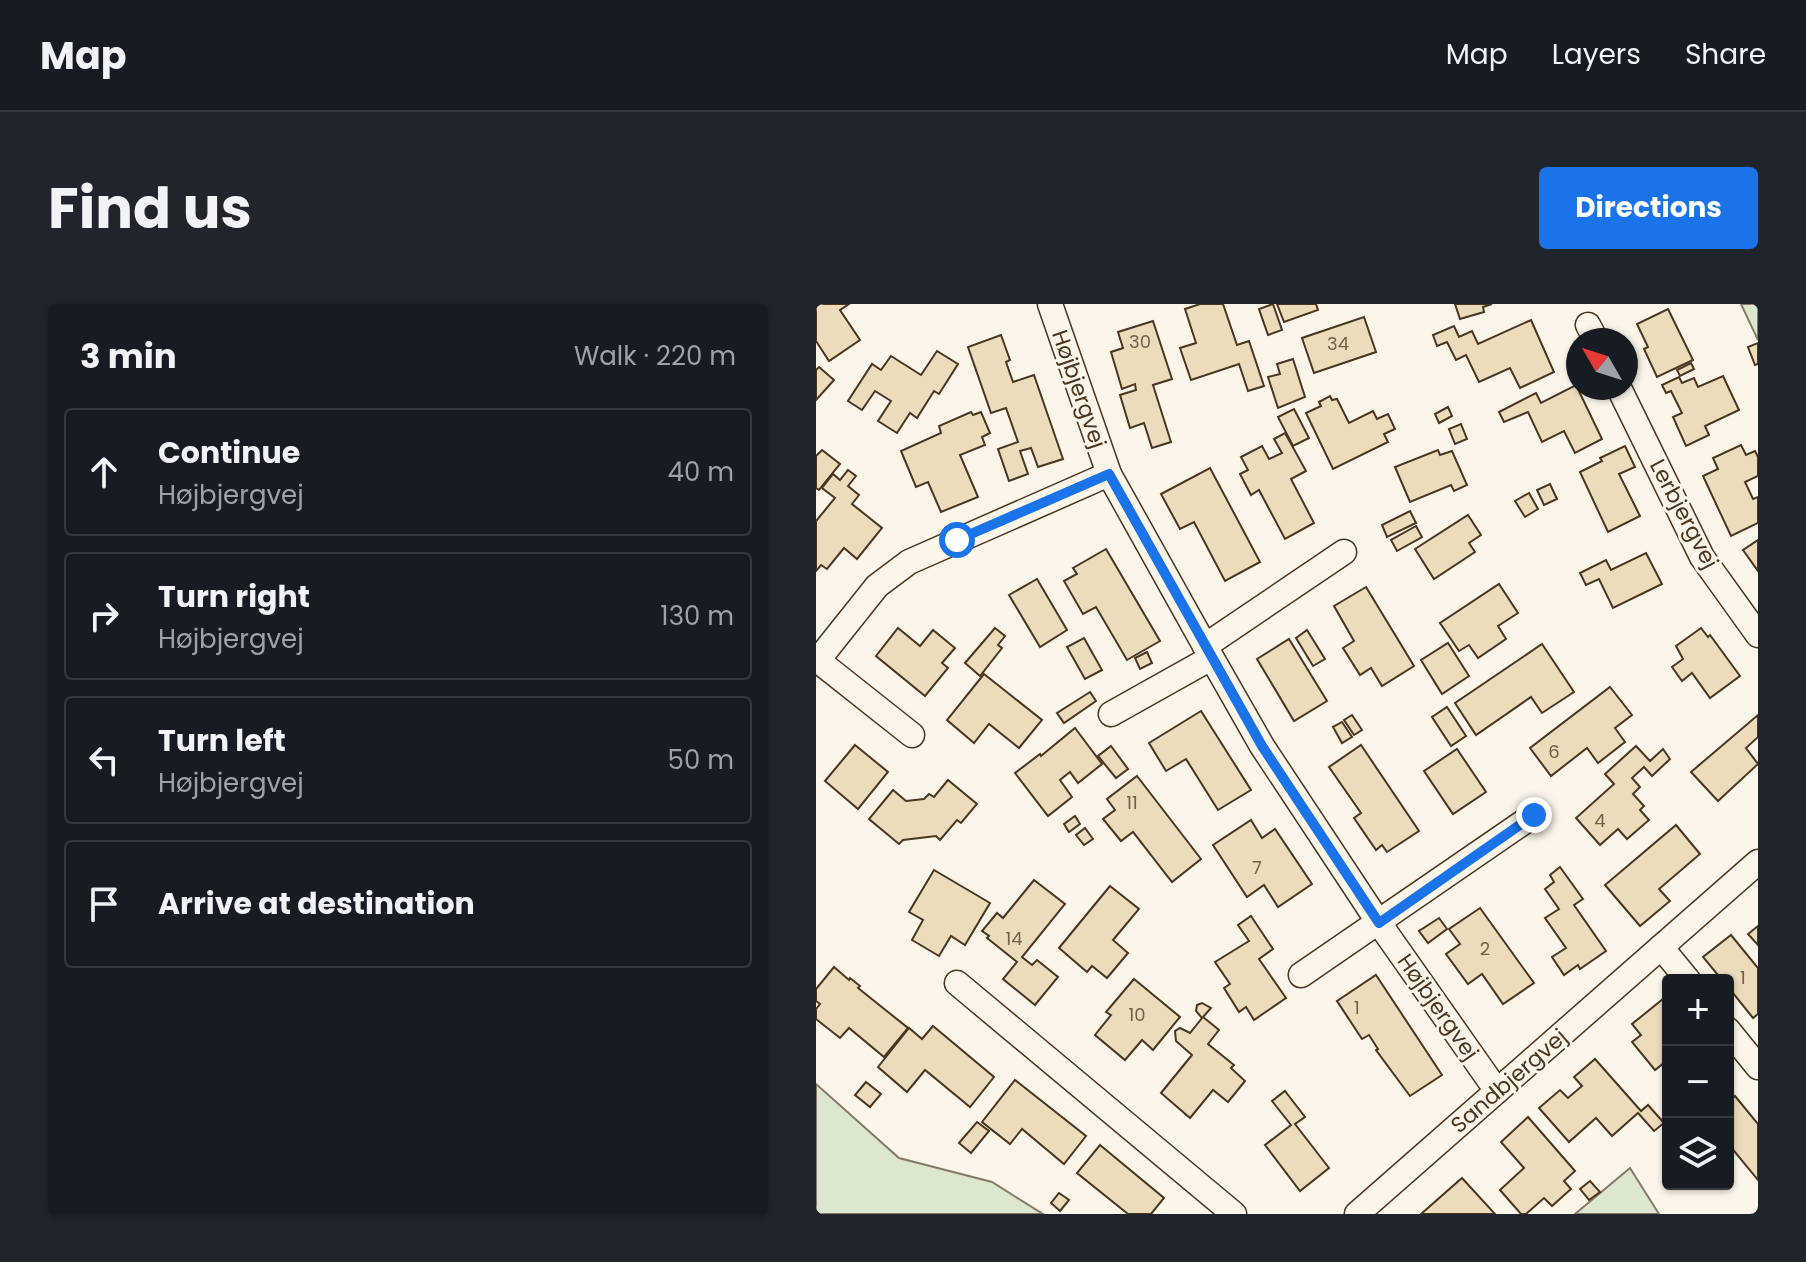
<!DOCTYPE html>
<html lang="en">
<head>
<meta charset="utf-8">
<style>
	:root { --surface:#171b24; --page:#20242c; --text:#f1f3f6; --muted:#9ea1a6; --line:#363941; --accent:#1a73e8 }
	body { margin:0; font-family:Poppins,sans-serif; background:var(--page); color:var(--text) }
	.controls { position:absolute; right:24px; bottom:24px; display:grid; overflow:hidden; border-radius:8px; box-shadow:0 2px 6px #0004 }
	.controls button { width:72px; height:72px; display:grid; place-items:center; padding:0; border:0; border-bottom:2px solid var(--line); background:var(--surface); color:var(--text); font:40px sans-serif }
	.compass { position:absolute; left:750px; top:24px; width:72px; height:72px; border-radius:50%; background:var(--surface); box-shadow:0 2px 6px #0004; rotate:309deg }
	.stop { position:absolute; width:24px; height:24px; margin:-18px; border:6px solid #1a73e8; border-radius:50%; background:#fff }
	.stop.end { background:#1a73e8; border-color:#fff; box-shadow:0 2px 8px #0008 }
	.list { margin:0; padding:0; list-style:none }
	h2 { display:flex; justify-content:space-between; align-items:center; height:104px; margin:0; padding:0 32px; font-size:34px }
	h2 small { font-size:26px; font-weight:400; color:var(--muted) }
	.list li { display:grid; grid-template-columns:52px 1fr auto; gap:24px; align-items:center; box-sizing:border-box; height:128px; margin:0 16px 16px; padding:0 16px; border:2px solid var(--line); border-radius:8px }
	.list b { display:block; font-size:30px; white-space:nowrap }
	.list p { margin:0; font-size:26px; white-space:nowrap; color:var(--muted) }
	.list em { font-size:26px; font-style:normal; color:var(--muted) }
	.icon { flex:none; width:44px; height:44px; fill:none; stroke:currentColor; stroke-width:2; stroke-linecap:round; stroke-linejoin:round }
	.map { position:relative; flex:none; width:942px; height:910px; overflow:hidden; border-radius:8px }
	header { display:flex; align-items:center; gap:48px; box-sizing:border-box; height:112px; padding:0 40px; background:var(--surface); border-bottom:2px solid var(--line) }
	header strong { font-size:38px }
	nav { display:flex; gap:44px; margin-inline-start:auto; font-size:28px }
	.intro { display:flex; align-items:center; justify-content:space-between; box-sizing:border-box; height:192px; padding:0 48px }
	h1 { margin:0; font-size:56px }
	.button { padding:20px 36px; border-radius:8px; background:var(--accent); color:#fff; font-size:28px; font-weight:700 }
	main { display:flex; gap:48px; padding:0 48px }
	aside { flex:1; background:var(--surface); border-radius:8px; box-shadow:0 2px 6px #0004 }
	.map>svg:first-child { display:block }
	.green { fill:#dce7d0; stroke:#887966; stroke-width:2 }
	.building { fill:#ecdcbc; stroke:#4a3520; stroke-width:2 }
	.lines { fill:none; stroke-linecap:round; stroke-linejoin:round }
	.street-casing { stroke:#4a3520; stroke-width:27 }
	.street { stroke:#fbf6e9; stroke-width:24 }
	.route { stroke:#1a73e8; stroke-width:10 }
	.labels { text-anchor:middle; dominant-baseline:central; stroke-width:6; stroke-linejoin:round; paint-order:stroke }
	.number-label { font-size:18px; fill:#725f47 }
	.street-label { font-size:22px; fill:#4a3520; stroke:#fbf6e9 }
</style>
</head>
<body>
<header>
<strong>Map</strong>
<nav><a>Map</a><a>Layers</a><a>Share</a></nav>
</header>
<div class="intro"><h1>Find us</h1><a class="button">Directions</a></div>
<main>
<aside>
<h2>3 min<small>Walk · 220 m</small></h2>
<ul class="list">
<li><svg class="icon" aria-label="ahead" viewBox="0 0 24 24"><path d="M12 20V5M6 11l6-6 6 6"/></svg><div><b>Continue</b><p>Højbjergvej</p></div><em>40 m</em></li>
<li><svg class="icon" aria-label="right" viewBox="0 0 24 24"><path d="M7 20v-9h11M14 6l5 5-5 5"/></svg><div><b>Turn right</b><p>Højbjergvej</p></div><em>130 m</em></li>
<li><svg class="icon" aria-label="left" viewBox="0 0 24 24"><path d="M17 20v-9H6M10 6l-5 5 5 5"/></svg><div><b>Turn left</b><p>Højbjergvej</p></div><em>50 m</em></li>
<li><svg class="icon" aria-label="arrive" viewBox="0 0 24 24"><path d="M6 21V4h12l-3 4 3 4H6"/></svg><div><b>Arrive at destination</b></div></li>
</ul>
</aside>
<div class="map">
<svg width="942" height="910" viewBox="0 0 942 910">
	<rect width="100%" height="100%" fill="#fbf6e9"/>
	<g class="green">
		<path d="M925,0H942V36Z"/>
		<path d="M0,780L83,854L176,878L227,910H0Z"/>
		<path d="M814,864L843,910H759Z"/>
	</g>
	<g class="building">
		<path d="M0,0H33L24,6L44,36L13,57L0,37Z"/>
		<path d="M384,0H407L421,41L433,37L448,82L432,87L423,60L375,76L364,44L380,39L369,5Z"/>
		<path d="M457,0L466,26L452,31L443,5Z"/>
		<path d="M461,0H500L502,6L468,18Z"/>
		<path d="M639,0H676L667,3L668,8L644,15Z"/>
		<path d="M852,5L877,56L841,73L828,45L832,43L821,20Z"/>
		<path d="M548,13L560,48L498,69L486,34Z"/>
		<path d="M715,16L738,68L704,84L694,64L663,78L650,51L640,56L631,38L621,42L617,31L638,22L643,33L656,27L662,40Z"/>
		<path d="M337,17L356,75L337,81L355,138L336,144L328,119L314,124L304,91L320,86L319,80L306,85L295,48L307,44L302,28Z"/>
		<path d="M185,31L194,56L190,58L197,78L218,71L247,155L222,163L215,144L204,147L212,170L193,177L182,145L202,138L190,104L175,109L152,43Z"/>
		<path d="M942,39V60L939,61L932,43Z"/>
		<path d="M121,47L142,60L123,90L118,87L101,114L94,109L81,129L62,117L75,97L59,87L46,106L32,97L56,60L65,66L75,52L105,71Z"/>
		<path d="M477,55L489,93L462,104L452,73L464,70L461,60Z"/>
		<path d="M875,59L878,65L864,72L861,66Z"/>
		<path d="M3,63L18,76L0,96V66Z"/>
		<path d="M907,72L923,106L889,122L893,131L870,142L857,113L866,109L855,87L850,89L846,81L863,73L866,79L878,74L882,83Z"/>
		<path d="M760,81L786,135L759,149L748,127L726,138L712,108L688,118L683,108L720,89L725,99Z"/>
		<path d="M514,92L516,96L521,95L533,119L557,107L561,115L572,110L579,125L568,130L572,138L517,165L490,109L505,102L503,98Z"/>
		<path d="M632,103L636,112L623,119L619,110Z"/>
		<path d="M478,105L493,134L477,142L462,113Z"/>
		<path d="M155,108L157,111L165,108L174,129L166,133L169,141L144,151L162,193L125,208L112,178L100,183L85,147L125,129L123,122Z"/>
		<path d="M645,120L651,135L639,140L633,125Z"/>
		<path d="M469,129L490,167L475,175L498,219L469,235L443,186L435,191L424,170L432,166L425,153L446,142L453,155L466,149L458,135Z"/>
		<path d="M925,141L930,151L939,147L942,153V172L929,178L937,195L942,193V219L915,232L887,172L902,165L897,154Z"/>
		<path d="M809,142L819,163L803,170L824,212L792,228L764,168L786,157L784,154Z"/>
		<path d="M6,146L24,160L3,186L0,184V152Z"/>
		<path d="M622,146L624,151L636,147L651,181L638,187L635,181L594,198L579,163Z"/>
		<path d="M394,164L444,258L409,277L378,218L364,225L345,190Z"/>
		<path d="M32,166L40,172L32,182L43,191L36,200L66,224L41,255L28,244L11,265L5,261L0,267V217L19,194L6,184L17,170L24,176Z"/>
		<path d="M734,180L741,195L728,201L721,186Z"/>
		<path d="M713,189L722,205L709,213L699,197Z"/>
		<path d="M594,207L600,219L571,233L566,221Z"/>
		<path d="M652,211L665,231L653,239L659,248L618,275L599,245Z"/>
		<path d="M600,222L606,233L581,247L575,236Z"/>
		<path d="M942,236V267L927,246Z"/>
		<path d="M290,245L344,337L311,356L280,303L267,310L248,277L261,270L257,264Z"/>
		<path d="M830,249L846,280L797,304L783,275L770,281L764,269L790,256L795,266Z"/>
		<path d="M221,275L251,326L224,343L193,291Z"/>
		<path d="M683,280L702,309L682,322L690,335L662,354L653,341L643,347L624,319Z"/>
		<path d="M550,283L598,362L566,382L555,364L544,371L527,344L538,337L518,302Z"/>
		<path d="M82,324L104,342L117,326L139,344L126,359L132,364L109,392L60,352Z"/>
		<path d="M179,324L189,332L182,341L186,344L164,372L149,359Z"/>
		<path d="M885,324L892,333L894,331L924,372L894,394L876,369L866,377L856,363L867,355L860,342Z"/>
		<path d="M491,326L509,355L497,362L480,334Z"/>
		<path d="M268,334L286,366L269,375L251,343Z"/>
		<path d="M473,335L511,397L478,417L441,355Z"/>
		<path d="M632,339L653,372L626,390L605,356Z"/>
		<path d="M726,340L758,388L726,409L715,393L660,431L639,399Z"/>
		<path d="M331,348L336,359L324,365L319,354Z"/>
		<path d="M168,370L226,416L203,444L173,420L158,439L131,416Z"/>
		<path d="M794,383L816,411L799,424L809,438L782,459L771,444L735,472L714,444Z"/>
		<path d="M274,388L280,397L248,419L241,409Z"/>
		<path d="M631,403L650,432L635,442L616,413Z"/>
		<path d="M385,407L435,486L402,506L370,455L350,467L333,439Z"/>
		<path d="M536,411L546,426L538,431L528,416Z"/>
		<path d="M942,411V433L930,444L942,460L902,497L875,468Z"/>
		<path d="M526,418L536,433L526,439L517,423Z"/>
		<path d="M259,424L286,460L262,479L254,468L244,476L256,493L232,512L199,469L224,450L225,452Z"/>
		<path d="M39,441L72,468L42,505L9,477Z"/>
		<path d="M545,441L603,527L571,548L566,541L560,546L538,514L545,509L513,463Z"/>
		<path d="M295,442L312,465L300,474L282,452Z"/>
		<path d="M820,442L834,457L847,445L854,455L836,472L828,463L816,474L824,483L817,490L828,502L824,506L833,516L811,535L802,525L784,541L760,514L798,480L789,470Z"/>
		<path d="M641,445L670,488L637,510L608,467Z"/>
		<path d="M321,472L385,555L356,578L317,528L305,537L287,515L299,506L291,495Z"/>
		<path d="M132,476L161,500L145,519L141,516L124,536L120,532L87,536L83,540L53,515L77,486L90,497L108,495L113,490L118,493Z"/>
		<path d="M259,512L264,520L253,528L248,520Z"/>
		<path d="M435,516L446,534L459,525L496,580L462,603L448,581L431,593L397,541Z"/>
		<path d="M860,521L884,550L843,585L854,597L824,622L789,581Z"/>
		<path d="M269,524L277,535L268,541L260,531Z"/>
		<path d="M744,563L767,595L758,601L790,647L764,665L762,661L748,671L736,653L750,644L729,614L743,605L729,585L738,578L734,571Z"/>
		<path d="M118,566L174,599L149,641L135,632L123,652L96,636L107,616L93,608Z"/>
		<path d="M218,576L249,600L206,653L216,661L221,656L242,673L219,701L187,675L201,658L171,634L173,632L166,627L181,609L187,614Z"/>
		<path d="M294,582L323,605L297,636L312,649L291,674L276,662L271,668L243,644Z"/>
		<path d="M664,604L718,679L687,700L666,670L652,680L630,650L644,640L633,625Z"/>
		<path d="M435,612L457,645L443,655L470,694L438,716L430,703L423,708L408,684L414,680L399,658L433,637L422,621Z"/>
		<path d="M623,614L631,625L612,639L603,627Z"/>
		<path d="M942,622V641L932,630Z"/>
		<path d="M915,631L942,664V710L937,714L912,683V676H906L887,653Z"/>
		<path d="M18,663L33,676L34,674L44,682L42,684L92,724L68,753L33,724L24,734L0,715V705L4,700L0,697V685Z"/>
		<path d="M560,671L626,771L594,792L560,746L562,745L553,731L546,735L521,697Z"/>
		<path d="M318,675L364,713L337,746L326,736L309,756L279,731L295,711L290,708Z"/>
		<path d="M847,695L852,702V764L848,759L839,766L816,738L825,731L816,720Z"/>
		<path d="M386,699L395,704L387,713L403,726L392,740L418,761L415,764L429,777L412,798L397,786L374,814L345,789L376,751L360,737L359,727L364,724L374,729L386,714L380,707L381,701Z"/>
		<path d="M117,722L178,773L154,803L109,766L91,788L62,763L93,724L106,735Z"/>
		<path d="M779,755L825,807L832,801L848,819L838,827L822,809L796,832L780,814L753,838L723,804L744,786L752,794L766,782L758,773Z"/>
		<path d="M199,776L270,832L248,860L206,825L194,840L166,818Z"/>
		<path d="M50,778L65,790L54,803L39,791Z"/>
		<path d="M469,787L489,813L479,820L513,864L484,887L449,841L475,821L456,797Z"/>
		<path d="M919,792L942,820V876L914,842L912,844V798Z"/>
		<path d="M712,813L759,867L748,877L755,885L736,902L728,894L710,910H705L684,886L708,864L685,838Z"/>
		<path d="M161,818L173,827L155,849L143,839Z"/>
		<path d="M284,841L348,894L335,910H312L261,869Z"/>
		<path d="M646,874L679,910H605Z"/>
		<path d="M774,877L784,888L773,896L764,885Z"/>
		<path d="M243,889L253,896L244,907L235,899Z"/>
	</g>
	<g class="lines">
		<g class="street-casing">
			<g id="street">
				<path d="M234,0L293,170L389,342L446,442L563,619L681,787"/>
				<path d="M772,21L780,36"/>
				<path d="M803,84L886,253L942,331"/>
				<path d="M389,342L528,248"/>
				<path d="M0,355L96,431"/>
				<path d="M2,356L61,282L93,258L293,170"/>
				<path d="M295,410L395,354"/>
				<path d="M845,643L872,676"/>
				<path d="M485,671L718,511"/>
				<path d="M141,679L418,910"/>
				<path d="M912,726L942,763"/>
				<path d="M541,910L942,558"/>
			</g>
		</g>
		<use href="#street" class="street"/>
	</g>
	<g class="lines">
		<path class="route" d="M141,236L293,170L446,442L563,619L718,511"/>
	</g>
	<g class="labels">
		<g class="number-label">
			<text x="324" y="37">30</text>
			<text x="522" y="39">34</text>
			<text x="738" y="447">6</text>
			<text x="316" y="498">11</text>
			<text x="784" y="516">4</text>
			<text x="441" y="563">7</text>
			<text x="198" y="634">14</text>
			<text x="669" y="644">2</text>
			<text x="927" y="673">1</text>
			<text x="541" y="703">1</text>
			<text x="321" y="710">10</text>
		</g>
		<g class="street-label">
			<text transform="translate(263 85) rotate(71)">Højbjergvej</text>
			<text transform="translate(868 210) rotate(62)">Lerbjergvej</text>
			<text transform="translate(622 703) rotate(55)">Højbjergvej</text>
			<text transform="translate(693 777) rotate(-41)">Sandbjergvej</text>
		</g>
	</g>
</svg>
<div class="controls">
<button>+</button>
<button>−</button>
<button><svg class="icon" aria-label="layers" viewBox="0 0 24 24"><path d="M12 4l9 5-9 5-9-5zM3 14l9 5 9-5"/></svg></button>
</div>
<svg class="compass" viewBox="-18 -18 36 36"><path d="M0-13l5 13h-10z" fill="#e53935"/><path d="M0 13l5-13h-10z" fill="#9ea1a6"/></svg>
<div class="stop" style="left:141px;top:236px"></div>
<div class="stop end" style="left:718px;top:511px"></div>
</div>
</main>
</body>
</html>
